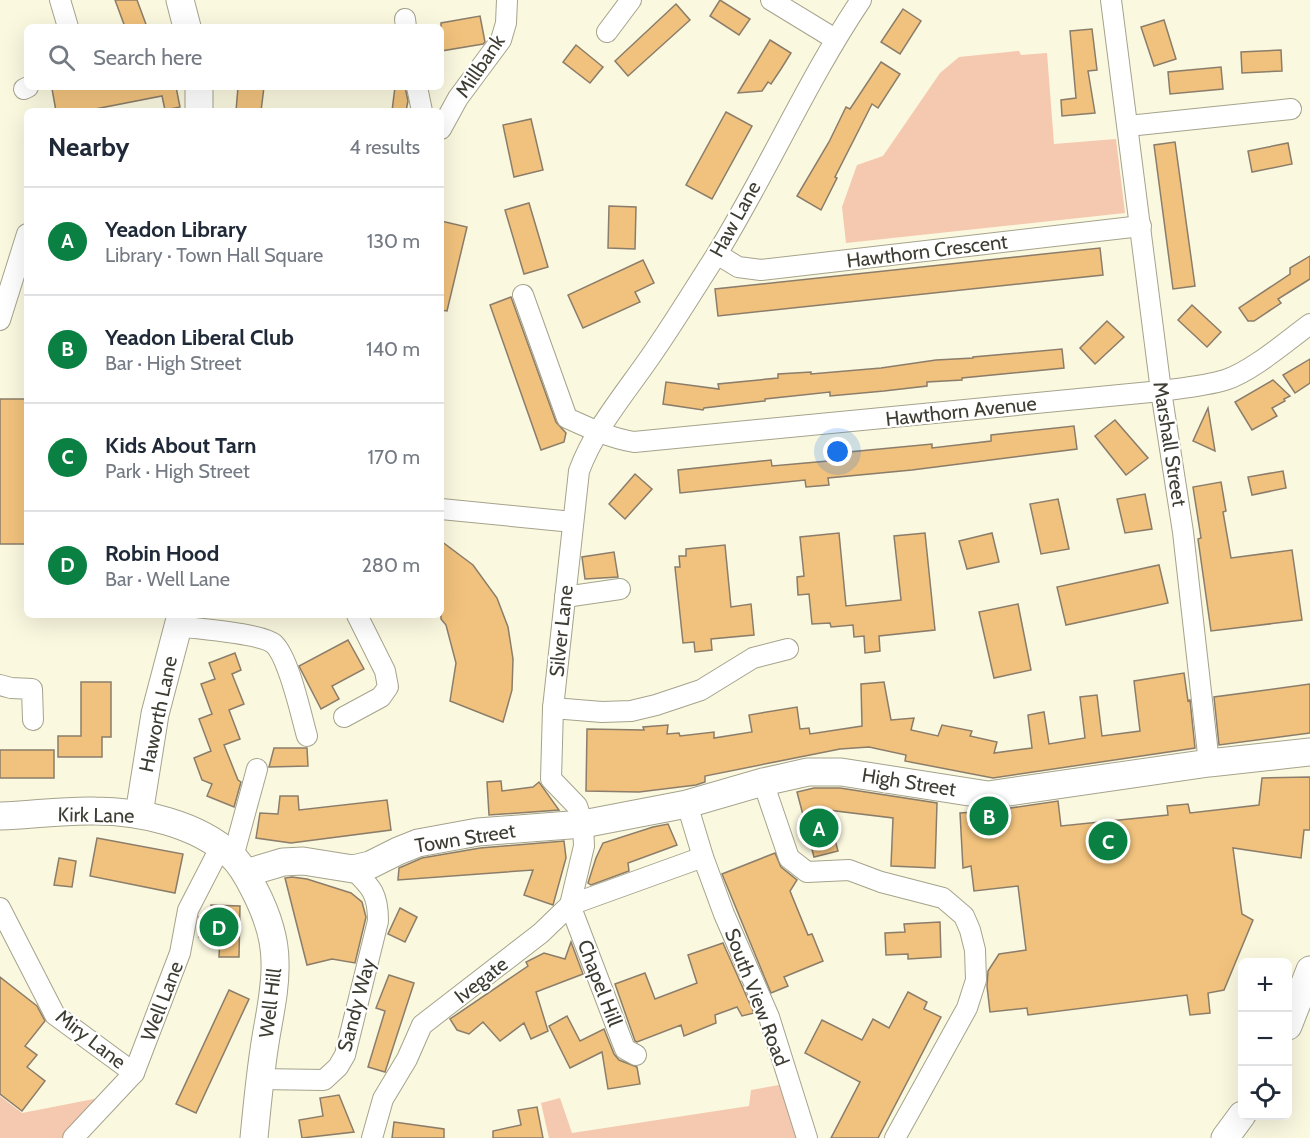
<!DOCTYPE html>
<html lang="en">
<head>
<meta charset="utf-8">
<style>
	:root { --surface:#fff; --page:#f6f6f7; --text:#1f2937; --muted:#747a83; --line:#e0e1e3; --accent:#0b8043 }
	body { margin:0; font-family:Cabin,sans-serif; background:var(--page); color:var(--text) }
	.controls { position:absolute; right:18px; bottom:18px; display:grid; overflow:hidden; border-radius:9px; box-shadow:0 6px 24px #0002 }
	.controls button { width:54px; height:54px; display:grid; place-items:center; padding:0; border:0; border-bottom:2px solid var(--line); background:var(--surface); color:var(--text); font:30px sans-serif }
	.you { position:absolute; left:838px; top:452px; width:21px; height:21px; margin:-15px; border:4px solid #fff; border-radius:50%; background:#1a73e8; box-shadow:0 0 0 9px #1a73e833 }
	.badge { display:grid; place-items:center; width:39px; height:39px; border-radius:50%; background:var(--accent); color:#fff; font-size:20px; font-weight:700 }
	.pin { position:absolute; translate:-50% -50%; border:3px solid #fff; box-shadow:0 2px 6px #0006 }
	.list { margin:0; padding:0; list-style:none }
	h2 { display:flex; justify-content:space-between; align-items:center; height:78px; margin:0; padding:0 24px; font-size:26px }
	h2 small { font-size:20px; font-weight:400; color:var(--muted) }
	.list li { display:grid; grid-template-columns:39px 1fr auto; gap:18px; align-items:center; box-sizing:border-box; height:108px; padding:0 24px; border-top:2px solid var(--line) }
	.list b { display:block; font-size:22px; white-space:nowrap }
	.list p { margin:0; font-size:20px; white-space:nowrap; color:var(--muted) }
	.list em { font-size:20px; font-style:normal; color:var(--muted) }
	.icon { flex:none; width:33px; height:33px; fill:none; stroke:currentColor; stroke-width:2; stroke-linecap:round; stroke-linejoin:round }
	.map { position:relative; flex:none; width:1310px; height:1138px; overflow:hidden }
	.search { position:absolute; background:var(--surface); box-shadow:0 6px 24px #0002; left:24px; top:24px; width:420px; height:66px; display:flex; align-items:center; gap:15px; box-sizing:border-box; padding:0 21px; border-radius:9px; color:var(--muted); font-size:22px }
	.panel { position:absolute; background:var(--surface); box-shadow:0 6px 24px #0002; left:24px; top:108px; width:420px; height:510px; border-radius:9px }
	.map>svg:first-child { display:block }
	.green { fill:#f5c8b0 }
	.building { fill:#f1c27d; stroke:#8b7d6a; stroke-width:1.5 }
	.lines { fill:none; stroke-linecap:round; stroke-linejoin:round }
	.street-casing { stroke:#a5a38c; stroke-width:22 }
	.secondary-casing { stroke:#a5a38c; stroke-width:29 }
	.street { stroke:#fff; stroke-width:20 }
	.secondary { stroke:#fff; stroke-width:27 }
	.labels { text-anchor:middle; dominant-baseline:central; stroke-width:4.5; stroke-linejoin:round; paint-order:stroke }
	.street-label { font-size:20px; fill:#3e3d33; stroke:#fff }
</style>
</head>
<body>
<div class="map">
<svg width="1310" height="1138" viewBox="0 0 1310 1138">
	<rect width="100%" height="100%" fill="#faf8df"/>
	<g class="green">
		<path d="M1019,51L1021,55L1047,53L1054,144L1116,139L1125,213L846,243L842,207L857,165L883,156L940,73L959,57Z"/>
		<path d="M779,1085L797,1138H549L541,1103L560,1098L572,1133L749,1106L751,1090Z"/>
		<path d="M0,1096L22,1113L99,1098L62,1138H0Z"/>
	</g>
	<g class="building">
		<path d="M115,0H137L147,27H125Z"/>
		<path d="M720,0L750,19L739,35L710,16Z"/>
		<path d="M676,4L690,20L628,76L615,61Z"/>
		<path d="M903,9L921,21L900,54L881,42Z"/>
		<path d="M480,16L485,42L483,44L441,51V23Z"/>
		<path d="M1164,20L1176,59L1154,66L1141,27Z"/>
		<path d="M1092,29L1097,70L1088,71L1095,113L1062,116L1061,100L1076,98L1070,31Z"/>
		<path d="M770,40L791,53L781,69L771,84L768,82L762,91L738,93Z"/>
		<path d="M576,45L603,67L590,83L563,62Z"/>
		<path d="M1281,50L1282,71L1242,73L1241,52Z"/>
		<path d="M881,62L900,74L878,108L872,104L835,177L837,178L821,210L797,196L829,142L846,107L850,109Z"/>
		<path d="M1221,67L1223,89L1170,94L1168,72Z"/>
		<path d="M64,87H176L180,107L165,110L162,96L85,111H56L52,89Z"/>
		<path d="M238,87H264L261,111H236Z"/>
		<path d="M395,87H405L408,101L406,111H392Z"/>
		<path d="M726,112L752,126L712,199L686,185Z"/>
		<path d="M531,119L543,170L514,177L503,125Z"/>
		<path d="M1175,142L1195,286L1173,289L1154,145Z"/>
		<path d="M1288,143L1292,164L1252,172L1248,151Z"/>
		<path d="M529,203L548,267L524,274L505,210Z"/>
		<path d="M609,206L636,207L635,249L608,248Z"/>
		<path d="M441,221L467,227L447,311L441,310Z"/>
		<path d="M1100,248L1103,275L718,316L715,289Z"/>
		<path d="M1310,256V279L1278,299L1281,303L1254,321H1248L1239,308L1290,274V268Z"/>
		<path d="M643,260L654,283L635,292L640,302L583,328L568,295Z"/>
		<path d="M511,297L556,422L566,433L564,442L541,450L490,305Z"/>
		<path d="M1192,305L1221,332L1207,347L1178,320Z"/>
		<path d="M1107,321L1124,337L1095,364L1080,348Z"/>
		<path d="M1062,349L1064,368L962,378V380L927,382V386L884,391L830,396V392L765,399V401L704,408L703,410L663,404L666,382L719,389L718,384L778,378V374L811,372V374L881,368L936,360L973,358V357Z"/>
		<path d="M1310,359V383L1295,393L1283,375Z"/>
		<path d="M1273,380L1290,396L1284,399L1285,401L1272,408L1277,416L1252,430L1235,402Z"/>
		<rect x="0" y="399" width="27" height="145"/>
		<path d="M1208,408L1215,451L1193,441Z"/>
		<path d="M1115,420L1148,458L1126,475L1095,436Z"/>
		<path d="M1074,426L1077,449L912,470L828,478L829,485L806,487L805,480L680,493L678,470L771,460L772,466L839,460L838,453L932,444V448L991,441V435Z"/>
		<path d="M1283,471L1286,488L1252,495L1248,477Z"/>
		<path d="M635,474L652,489L625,519L609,504Z"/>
		<path d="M1221,482L1226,511L1223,512L1231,558L1292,550L1302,620L1211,631L1198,539L1201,538L1193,487Z"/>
		<path d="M1145,494L1152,529L1125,533L1117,499Z"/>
		<path d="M1058,499L1069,549L1041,554L1030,504Z"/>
		<path d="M839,533L846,606L901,600L894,536L925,533L935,630L879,636L880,651L865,653L864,636L854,637L853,625L831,627L830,623L812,624L809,594L798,595L797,577L804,576L800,537Z"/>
		<path d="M992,533L999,562L967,569L959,541Z"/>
		<path d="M441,541L473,565L497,598L508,627L513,659L512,690L503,722L450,701L456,663L446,625L441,619Z"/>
		<path d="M725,545L731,607L751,604L754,635L711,639L712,650L695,652L694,642L683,643L675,567H680L679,556H686V549Z"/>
		<path d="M614,552L618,577L585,579L582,557Z"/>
		<path d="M1159,565L1168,603L1066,625L1057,587Z"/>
		<path d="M1018,604L1031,670L994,678L979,612Z"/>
		<path d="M348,640L364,669L332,686L339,699L321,709L299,666Z"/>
		<path d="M235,653L241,670L232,674L244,704L229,710L240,739L224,745L238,780L241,782L234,807L207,796L212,784L202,780L194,758L211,751L199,719L212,714L201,684L215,679L209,663Z"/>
		<path d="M1184,673L1188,701L1190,700L1195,748L993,778L905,761L906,755L869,747L840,749L705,776V782L696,785L639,792L586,791L587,729L644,730L643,727L668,725L667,734L679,733L680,736L714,732V738L752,732L749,715L797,707L800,729L809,728L810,734L862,726L861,684L884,682L891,720L914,718L911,730L938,736L942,725L972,731L970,736L997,742L994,753L1032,748L1028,715L1044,712L1049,744L1085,738L1080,697L1097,695L1102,736L1140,731L1134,681Z"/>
		<path d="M81,682H111V737H102V757H58V736H81Z"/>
		<path d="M1310,684V733L1219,745L1214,697Z"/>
		<path d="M274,748H307L308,766L269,767Z"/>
		<rect x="0" y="750" width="54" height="28"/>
		<path d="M1310,777V830H1304L1301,858L1233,848L1242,914L1253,920L1224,990L1208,993L1210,1013L1190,1015L1187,995L1028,1015L1027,1008L990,1012L987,986L988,971L999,954L1026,950L1018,886L974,891L971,866L963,868L960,813L990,811L1058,801L1061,826L1168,815L1167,806L1188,804L1190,813L1259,805L1262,778Z"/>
		<path d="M501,781L502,791L533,787L539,782L559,810L489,815L487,782Z"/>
		<path d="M814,788H840L937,803L935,868L891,866L893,818L827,810L838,851L814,857L797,792Z"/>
		<path d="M280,796H298L299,810L387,800L391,830L291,843L256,838L260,813L278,814Z"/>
		<path d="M668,824L677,845L628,863L629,871L591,885L588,883L596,858L603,843L653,827Z"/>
		<path d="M97,838L183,854L175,893L90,876Z"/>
		<path d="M564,841L566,858L553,905L524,895L533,870L398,880L399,868L422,858L480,848Z"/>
		<path d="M775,853L781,867L797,880L790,891L808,935L812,934L823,961L784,977L788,986L771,993L722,874Z"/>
		<path d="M59,858L76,861L72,887L54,885Z"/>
		<path d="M292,877L307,879L351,893L362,902L366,917L355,963L332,959L307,965L285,878Z"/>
		<path d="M211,905L240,906L239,957H219L220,937H199V917L210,918Z"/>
		<path d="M400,908L417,917L405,942L388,934Z"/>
		<path d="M940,922L941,957L908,959V954L886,955L885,933L905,932L904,924Z"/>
		<path d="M571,942L583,974L536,992L548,1031L531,1039L524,1023L500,1041L483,1022L469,1034L457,1030L450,1019L528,966L526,962L544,953L565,959Z"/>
		<path d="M723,943L754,1013L742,1016L737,1007L715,1015L716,1023L684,1036L681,1025L637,1042L635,1041L615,984L645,973L655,999L697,983L688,955Z"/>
		<path d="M389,975L414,983L385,1072L368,1067L385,1011L376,1008Z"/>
		<path d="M0,977L37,1006L45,1021L25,1046L37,1055L27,1067L45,1081L22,1111L0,1094Z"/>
		<path d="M229,990L249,999L196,1113L176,1104Z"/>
		<path d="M908,992L927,1002L924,1009L941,1017L878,1138H831L860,1082L805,1053L822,1020L862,1040L873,1019L889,1028Z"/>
		<path d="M567,1016L580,1041L604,1029L614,1054L619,1060L637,1067L640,1084L608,1089L602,1052L570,1068L549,1026Z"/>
		<path d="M339,1095L354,1132L302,1138L299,1120L323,1116L320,1098Z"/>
		<path d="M537,1107L543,1138H493V1131L521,1125L518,1110Z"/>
		<path d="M394,1122L444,1129V1138H392Z"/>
	</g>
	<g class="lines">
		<g class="street-casing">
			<g id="street">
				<path d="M60,0L68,27"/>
				<path d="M771,0L835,39"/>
				<path d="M1111,0L1161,391L1183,532L1209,763"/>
				<path d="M405,19L406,27"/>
				<path d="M607,32L631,0"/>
				<path d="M417,87L422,111"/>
				<path d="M24,89L28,87"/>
				<path d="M1128,126L1291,109"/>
				<path d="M441,129L458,98L501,40L506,23L507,0"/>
				<path d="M717,254L738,267L761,270L1141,226"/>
				<path d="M523,295L567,418C589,428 610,438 634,442L1161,391C1182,388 1205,386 1225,380C1251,372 1287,341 1310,324"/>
				<path d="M0,320L27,234"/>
				<path d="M441,509L573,522"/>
				<path d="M565,597L620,589"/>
				<path d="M178,626C197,629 261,633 274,644C289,658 301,715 307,736"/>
				<path d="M0,685L11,688L32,689L33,720"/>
				<path d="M553,708L602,712L631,711L656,705L701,690L753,658L788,649"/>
				<path d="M344,717L381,697L388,687L385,671L357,615"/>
				<path d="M763,782L789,858L807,872L849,870L881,882L943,898L964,916L970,930L975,950L976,980L967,1008L895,1138"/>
				<path d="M687,804L703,857L724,914L769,1017L807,1138"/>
				<path d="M233,857L257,769"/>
				<path d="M0,908L55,1015L134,1073"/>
				<path d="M636,1055L625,1049L570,905L703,857"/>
				<path d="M259,1079L324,1080L338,1067L345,1055L378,921C378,894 372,888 353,869"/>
				<path d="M73,1138L134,1073L180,953L188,910L221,846"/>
				<path d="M372,1138L383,1099L407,1059L422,1025L541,933L570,905L584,846L583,824L577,806L551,779L553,708L579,471C594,430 623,396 648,360C672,326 693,291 715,257C767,173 806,82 861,0"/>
			</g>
		</g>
		<g class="secondary-casing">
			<g id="secondary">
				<path d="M180,0L187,27"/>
				<path d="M199,87V111"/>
				<path d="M139,814L155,714L181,615"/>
				<path d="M0,816C32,815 64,810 95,811C141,811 197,824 231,855C241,864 248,877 254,889C266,912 275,936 275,962C276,989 269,1017 265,1043C260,1075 257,1106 254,1138"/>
				<path d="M246,873L283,862L303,861L353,869L370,865L398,851L418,843L478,832L583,824L687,804L763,782L808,772H841L988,795L1209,763L1310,752"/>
				<path d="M1288,1026L1310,970"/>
				<path d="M1225,1138L1242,1115"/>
			</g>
		</g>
		<use href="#street" class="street"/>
		<use href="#secondary" class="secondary"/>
	</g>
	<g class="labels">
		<g class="street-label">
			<text transform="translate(480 66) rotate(-56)">Millbank</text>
			<text transform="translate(735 219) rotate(-61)">Haw Lane</text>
			<text transform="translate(927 251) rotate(-7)">Hawthorn Crescent</text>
			<text transform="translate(961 411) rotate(-6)">Hawthorn Avenue</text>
			<text transform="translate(1170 444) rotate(81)">Marshall Street</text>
			<text transform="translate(561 631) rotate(-84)">Silver Lane</text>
			<text transform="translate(158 714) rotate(-78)">Haworth Lane</text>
			<text transform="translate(909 782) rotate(9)">High Street</text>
			<text transform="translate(96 815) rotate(1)">Kirk Lane</text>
			<text transform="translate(465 838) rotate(-9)">Town Street</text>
			<text transform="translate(481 980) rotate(-38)">Ivegate</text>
			<text transform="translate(600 983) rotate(69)">Chapel Hill</text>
			<text transform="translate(757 997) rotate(69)">South View Road</text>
			<text transform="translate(162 1001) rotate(-69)">Well Lane</text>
			<text transform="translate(270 1003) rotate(-83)">Well Hill</text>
			<text transform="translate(356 1005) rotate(-75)">Sandy Way</text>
			<text transform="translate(91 1039) rotate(38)">Miry Lane</text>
		</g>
	</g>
</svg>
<div class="controls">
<button>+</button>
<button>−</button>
<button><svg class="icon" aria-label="locate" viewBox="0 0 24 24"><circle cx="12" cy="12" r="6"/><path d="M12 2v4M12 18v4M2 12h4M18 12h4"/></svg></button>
</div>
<div class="you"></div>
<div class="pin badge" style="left:819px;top:828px">A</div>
<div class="pin badge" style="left:989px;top:816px">B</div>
<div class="pin badge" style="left:1108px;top:841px">C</div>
<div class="pin badge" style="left:219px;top:927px">D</div>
<div class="search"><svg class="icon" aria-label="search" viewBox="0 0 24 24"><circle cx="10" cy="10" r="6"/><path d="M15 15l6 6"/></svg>Search here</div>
<section class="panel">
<h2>Nearby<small>4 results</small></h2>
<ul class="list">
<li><span class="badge">A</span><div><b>Yeadon Library</b><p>Library · Town Hall Square</p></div><em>130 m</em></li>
<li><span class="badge">B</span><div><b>Yeadon Liberal Club</b><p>Bar · High Street</p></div><em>140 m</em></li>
<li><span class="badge">C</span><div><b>Kids About Tarn</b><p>Park · High Street</p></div><em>170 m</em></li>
<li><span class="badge">D</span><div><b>Robin Hood</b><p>Bar · Well Lane</p></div><em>280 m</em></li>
</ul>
</section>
</div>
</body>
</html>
